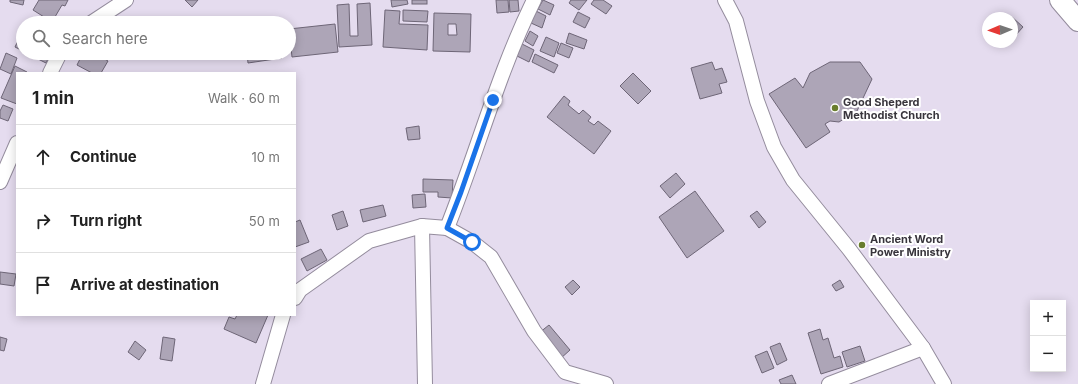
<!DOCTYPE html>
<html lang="en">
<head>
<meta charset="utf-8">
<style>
	:root { --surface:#fff; --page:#f6f6f6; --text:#222; --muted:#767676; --line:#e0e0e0 }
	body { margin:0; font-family:Inter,sans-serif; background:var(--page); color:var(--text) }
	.controls { position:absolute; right:12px; bottom:12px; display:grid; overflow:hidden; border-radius:0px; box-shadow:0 2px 10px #0003 }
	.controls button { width:36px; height:36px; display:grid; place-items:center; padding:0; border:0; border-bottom:1px solid var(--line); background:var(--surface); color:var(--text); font:20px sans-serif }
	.compass { position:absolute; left:982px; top:12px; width:36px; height:36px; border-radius:50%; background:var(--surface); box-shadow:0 2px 10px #0003; rotate:268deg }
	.stop { position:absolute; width:12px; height:12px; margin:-9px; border:3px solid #1a73e8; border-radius:50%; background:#fff }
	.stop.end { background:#1a73e8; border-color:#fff; box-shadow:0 1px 4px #0008 }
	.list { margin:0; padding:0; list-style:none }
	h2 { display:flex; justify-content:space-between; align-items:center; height:52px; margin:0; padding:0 16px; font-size:17px }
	h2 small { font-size:13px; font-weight:400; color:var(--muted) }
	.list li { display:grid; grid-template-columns:26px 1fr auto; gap:12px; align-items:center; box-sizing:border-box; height:64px; padding:0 16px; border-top:1px solid var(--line) }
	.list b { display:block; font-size:15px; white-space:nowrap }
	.list em { font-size:13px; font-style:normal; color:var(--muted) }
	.icon { flex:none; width:22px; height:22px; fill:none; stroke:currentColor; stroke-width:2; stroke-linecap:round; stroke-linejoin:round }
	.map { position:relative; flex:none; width:1078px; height:384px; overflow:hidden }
	.search { position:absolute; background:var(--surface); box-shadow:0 2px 10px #0003; left:16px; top:16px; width:280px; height:44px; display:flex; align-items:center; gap:10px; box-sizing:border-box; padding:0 14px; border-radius:22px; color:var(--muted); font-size:15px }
	.panel { position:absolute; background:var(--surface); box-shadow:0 2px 10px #0003; left:16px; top:72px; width:280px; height:244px; border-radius:0px }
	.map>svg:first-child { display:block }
	.building { fill:#ada5b7; stroke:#6e6677; fill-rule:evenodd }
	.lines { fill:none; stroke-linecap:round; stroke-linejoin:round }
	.street-casing { stroke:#948c9d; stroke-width:16 }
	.secondary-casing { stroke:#948c9d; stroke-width:22 }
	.street { stroke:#fff; stroke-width:14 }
	.secondary { stroke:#fff; stroke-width:20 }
	.route { stroke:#1a73e8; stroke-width:5 }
	.poi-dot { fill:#697d2d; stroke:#fff; stroke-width:1.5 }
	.labels { text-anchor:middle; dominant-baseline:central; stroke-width:4; stroke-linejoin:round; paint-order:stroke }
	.poi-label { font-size:11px; font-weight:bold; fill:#38353c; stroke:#fff; text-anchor:start }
</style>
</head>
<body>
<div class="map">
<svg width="1078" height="384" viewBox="0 0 1078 384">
	<rect width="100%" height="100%" fill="#e5dcef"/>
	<g class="building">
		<path d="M10,0H24L23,5L10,2Z"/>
		<path d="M39,0H68L65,6L62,5L52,22L33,10Z"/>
		<path d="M185,0H198L192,7Z"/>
		<path d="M391,0H407L408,4L392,7Z"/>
		<rect x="412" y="0" width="15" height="4"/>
		<path d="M496,0H508L509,12L497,13Z"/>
		<path d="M509,0H518L519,11L510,12Z"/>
		<path d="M543,0L554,5L550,15L538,9Z"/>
		<path d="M571,0H587L579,10L569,3Z"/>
		<path d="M594,0H603L612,6L606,14L591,4Z"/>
		<path d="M370,3L372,45L339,47L337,5L349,4L350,36H358L357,4Z"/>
		<path d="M385,10L400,11L399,24L428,25L427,50L383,47Z"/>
		<path d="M403,10L428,11L427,22L403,21Z"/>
		<path d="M536,11L546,16L542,28L531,23Z"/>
		<path d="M578,12L590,18L585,28L573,22Z"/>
		<path d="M434,13L471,14L470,52L433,51ZM448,24H456L457,35H448Z"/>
		<path d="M1012,17L1023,27L1014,37L1012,35Z"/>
		<path d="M335,24L338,52L292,57L289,29Z"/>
		<path d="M23,30V51L15,47Z"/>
		<path d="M530,31L538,36L533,46L525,41Z"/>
		<path d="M569,33L587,40L584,49L566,43Z"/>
		<path d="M546,37L559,43L554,57L540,51Z"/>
		<path d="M561,43L573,48L569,58L557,53Z"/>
		<path d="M522,44L534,50L529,62L517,56Z"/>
		<path d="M6,53L17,58L11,74L0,69Z"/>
		<path d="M26,53H51L46,63Z"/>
		<path d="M83,53H104L101,57L108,61L101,73H92L77,65Z"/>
		<path d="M247,53H281L282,58L248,63Z"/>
		<path d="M535,54L558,65L554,73L532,62Z"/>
		<path d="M712,62L715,70L722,68L727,82L719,84L722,93L700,99L691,68Z"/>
		<path d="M830,62H860L872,79L857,111L839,122L830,121L825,124L830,132L806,148L769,94L795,78L803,88L810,73Z"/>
		<path d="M15,66L27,72V73H17V104L1,98Z"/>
		<path d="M633,73L651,91L638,104L620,86Z"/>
		<path d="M564,96L570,101L568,105L579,114L583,110L591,117L588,121L594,125L598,121L611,131L594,154L547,117Z"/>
		<path d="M3,105L13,109L8,121L0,118V111Z"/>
		<path d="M419,126L420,139L408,140L406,128Z"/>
		<path d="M676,173L685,184L670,198L660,186Z"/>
		<path d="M423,179L453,180L452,198L438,197V192H423Z"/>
		<path d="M695,191L724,231L687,258L659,217Z"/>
		<path d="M425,194L426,207L413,208L412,195Z"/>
		<path d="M383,205L386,216L363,222L360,210Z"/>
		<path d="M343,211L348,226L337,230L332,215Z"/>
		<path d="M757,211L766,222L759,228L750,216Z"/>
		<path d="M300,220L309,242L295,247V222Z"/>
		<path d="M321,249L327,260L307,271L301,259Z"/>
		<path d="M0,272L16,274L14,286L0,284Z"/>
		<path d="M573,280L580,287L572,295L565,287Z"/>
		<path d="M840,280L844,287L836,291L832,285Z"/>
		<path d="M237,315H268L256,343L224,329L229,317L235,319Z"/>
		<path d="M549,325L570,350L560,359L539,333Z"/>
		<path d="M820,329L823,340L828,338L834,358L840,356L843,367L821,374L808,333Z"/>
		<path d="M0,337L7,339L4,351L0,350Z"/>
		<path d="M163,337L175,339L172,361L160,359Z"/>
		<path d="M135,341L146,350L139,360L128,352Z"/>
		<path d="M780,343L787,360L777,365L770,347Z"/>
		<path d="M860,346L865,361L847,367L842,352Z"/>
		<path d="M767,351L774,368L762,373L755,356Z"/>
		<path d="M792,375L796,384H781L779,380Z"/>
	</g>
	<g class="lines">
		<g class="street-casing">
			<g id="street">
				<path d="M725,0L736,21L757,101L774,147L793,180L849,249L923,348L944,384"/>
				<path d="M91,23L126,0"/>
				<path d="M50,73L60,53"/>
				<path d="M0,182L17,143"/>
				<path d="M422,226L425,384"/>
				<path d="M447,228C477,153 498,73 534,0"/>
				<path d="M295,298L300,290L369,241L422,226L447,228L472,242L491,257L534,331L565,372L606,384"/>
				<path d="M263,384L283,315"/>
				<path d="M829,384L923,348"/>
			</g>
		</g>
		<g class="secondary-casing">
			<path id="secondary" d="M1060,0L1078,21"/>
		</g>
		<use href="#street" class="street"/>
		<use href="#secondary" class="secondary"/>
	</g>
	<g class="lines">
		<path class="route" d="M472,242L447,228L461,192L493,100"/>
	</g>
	<g class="poi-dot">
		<circle cx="835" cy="108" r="4"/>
		<circle cx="862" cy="245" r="4"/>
	</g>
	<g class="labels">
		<g class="poi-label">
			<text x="843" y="102">Good Sheperd<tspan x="843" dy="13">Methodist Church</tspan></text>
			<text x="870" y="239">Ancient Word<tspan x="870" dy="13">Power Ministry</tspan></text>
		</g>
	</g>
</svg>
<div class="controls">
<button>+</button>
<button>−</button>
</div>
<svg class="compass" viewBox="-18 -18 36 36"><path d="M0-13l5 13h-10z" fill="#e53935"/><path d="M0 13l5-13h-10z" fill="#767676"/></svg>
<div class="stop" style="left:472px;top:242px"></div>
<div class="stop end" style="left:493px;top:100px"></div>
<div class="search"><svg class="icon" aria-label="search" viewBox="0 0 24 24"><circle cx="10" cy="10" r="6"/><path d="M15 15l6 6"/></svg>Search here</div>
<section class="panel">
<h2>1 min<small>Walk · 60 m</small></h2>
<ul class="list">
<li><svg class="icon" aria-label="ahead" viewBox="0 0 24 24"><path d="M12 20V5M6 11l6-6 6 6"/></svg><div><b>Continue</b></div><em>10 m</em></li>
<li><svg class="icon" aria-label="right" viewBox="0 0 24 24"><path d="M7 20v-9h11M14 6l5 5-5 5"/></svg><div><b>Turn right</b></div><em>50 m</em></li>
<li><svg class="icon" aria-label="arrive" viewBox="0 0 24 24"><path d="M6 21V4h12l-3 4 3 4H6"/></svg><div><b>Arrive at destination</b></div></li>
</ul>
</section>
</div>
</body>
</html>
